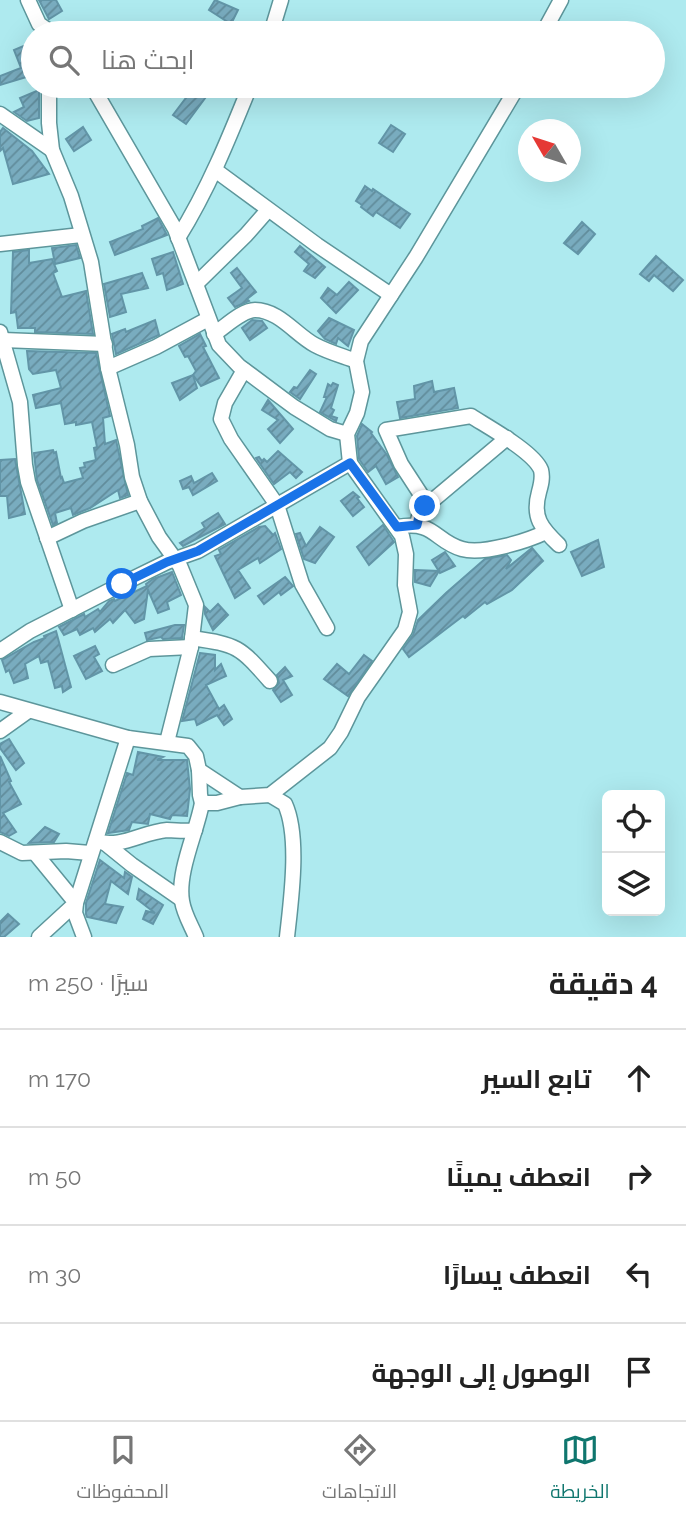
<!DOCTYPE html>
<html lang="ar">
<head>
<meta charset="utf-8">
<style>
	:root { --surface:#fff; --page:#f6f6f6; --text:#222; --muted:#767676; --line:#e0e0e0; --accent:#0f766e }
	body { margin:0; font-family:Raleway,Cairo,sans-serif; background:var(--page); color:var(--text); direction:rtl }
	.controls { position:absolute; right:21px; bottom:21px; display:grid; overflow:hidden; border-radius:10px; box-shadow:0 7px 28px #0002 }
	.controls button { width:63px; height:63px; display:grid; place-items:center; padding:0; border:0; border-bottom:2px solid var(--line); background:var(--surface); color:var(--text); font:35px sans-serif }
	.compass { position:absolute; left:518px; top:119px; width:63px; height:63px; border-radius:50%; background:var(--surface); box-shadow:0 7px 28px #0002; rotate:309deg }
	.stop { position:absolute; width:21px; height:21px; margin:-16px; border:5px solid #1a73e8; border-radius:50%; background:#fff }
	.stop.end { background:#1a73e8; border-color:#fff; box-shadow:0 2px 7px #0008 }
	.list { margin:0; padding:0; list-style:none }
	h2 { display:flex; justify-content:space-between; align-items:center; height:91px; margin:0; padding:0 28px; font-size:30px }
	h2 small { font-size:23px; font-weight:400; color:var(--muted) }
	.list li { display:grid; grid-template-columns:46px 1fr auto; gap:21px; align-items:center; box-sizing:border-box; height:98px; padding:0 28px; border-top:2px solid var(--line) }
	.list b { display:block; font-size:26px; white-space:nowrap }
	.list em { font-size:23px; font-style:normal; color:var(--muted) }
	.icon { flex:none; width:38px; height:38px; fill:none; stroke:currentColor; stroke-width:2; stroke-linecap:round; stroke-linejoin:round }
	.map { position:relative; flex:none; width:686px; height:937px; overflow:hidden; direction:ltr }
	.search { position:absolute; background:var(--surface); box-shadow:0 7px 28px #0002; left:21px; right:21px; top:21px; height:77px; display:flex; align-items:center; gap:18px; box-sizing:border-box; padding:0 24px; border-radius:38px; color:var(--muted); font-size:26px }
	.sheet { height:483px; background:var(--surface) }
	nav { display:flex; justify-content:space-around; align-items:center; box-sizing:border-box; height:98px; border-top:2px solid var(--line); background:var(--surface); font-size:19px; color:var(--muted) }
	nav a { display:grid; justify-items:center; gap:4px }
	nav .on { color:var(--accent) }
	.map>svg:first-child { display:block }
	.building { fill:url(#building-hatch); stroke:#6295a7; stroke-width:2 }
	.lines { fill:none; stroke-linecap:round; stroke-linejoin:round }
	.minor-casing { stroke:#5d969b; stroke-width:17 }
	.minor { stroke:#fff; stroke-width:14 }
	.route { stroke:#1a73e8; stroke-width:9 }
</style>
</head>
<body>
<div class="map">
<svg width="686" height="937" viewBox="0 0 686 937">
	<defs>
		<pattern id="building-hatch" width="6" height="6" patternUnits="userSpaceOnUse" patternTransform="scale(1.75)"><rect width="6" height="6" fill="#79acbf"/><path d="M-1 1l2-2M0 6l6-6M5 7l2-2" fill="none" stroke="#618c9b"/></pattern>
	</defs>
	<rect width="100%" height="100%" fill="#aeeaef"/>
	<g class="building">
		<path d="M39,0H56L62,11L49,19Z"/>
		<path d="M215,0L238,10L231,24L209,10Z"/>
		<path d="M33,42V75L0,85V76L21,68L14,50Z"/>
		<path d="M195,86H214L186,124L173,115Z"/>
		<path d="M39,90V118L27,121L14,112L24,107L20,98Z"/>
		<path d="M391,125L405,134L393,152L379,143Z"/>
		<path d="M83,127L91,140L74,151L66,139Z"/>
		<path d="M3,128L32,151L49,174L13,184L3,148L0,151V132Z"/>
		<path d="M365,186L372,191L373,189L410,214L400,228L376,212L373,216L361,207L362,205L356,201Z"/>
		<path d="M158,218L167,235L115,255L110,242L143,229L142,226Z"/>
		<path d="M582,222L595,234L578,254L564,243Z"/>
		<path d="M76,245L80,258L55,264L52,248Z"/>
		<path d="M300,246L325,267L315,278L304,271L309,264L295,252Z"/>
		<path d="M29,250V263L52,259L57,271L53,273L62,297L86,291L93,334L35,332V328H18L16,312L11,313L13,252Z"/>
		<path d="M173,252L183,284L167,290L163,273L157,275L152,259Z"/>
		<path d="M656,256L683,280L673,291L654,275L649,281L640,274Z"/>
		<path d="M237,268L256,292L247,299L249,301L235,307L228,298L242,288L231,273Z"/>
		<path d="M142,273L148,288L121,294L126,312L110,317L104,284Z"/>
		<path d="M349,282L358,290L336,313L321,298L328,288L337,295Z"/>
		<path d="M329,318L354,330L348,346L338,338L336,344L325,339L318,331Z"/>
		<path d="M155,320L159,335L116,354L112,334L125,329L126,332Z"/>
		<path d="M252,320L262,321L267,328L250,340L242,328Z"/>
		<path d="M200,334L206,346L203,347L219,378L201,386L193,375L196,371L188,356L185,357L179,346Z"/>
		<path d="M27,351L96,353L110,416L103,418L105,444L116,440L128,495L120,498L118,490L90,508L73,515L71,508L55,513L57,523L53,525L37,480L34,453L53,450L54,453L56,452L61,478L62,477L64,483L83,478L80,468L85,467L84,463L96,460L94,448L97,447L92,422L76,425V422L65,424L61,403L36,408L33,395L61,388L56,370L33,374L29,369Z"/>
		<path d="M310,370L316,374L300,399L290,392L294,387L297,388Z"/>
		<path d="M193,375L197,388L180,400L172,383Z"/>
		<path d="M432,381L434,392L454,388L458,408L400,418L397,402L415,399L414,386Z"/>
		<path d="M333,383L338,385L331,408L334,410L331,416L337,418L336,421L320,412L327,397H324L328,384L331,386Z"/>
		<path d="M268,400L293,429L280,443L268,429L278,420L262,410Z"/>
		<path d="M362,424L372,432L371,433L387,455L398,477L386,484L376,466L368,472L359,459L357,436Z"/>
		<path d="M278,451L302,472L296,478L290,472L274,484L256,458L259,457L262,461L264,459L267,462Z"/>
		<path d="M15,459L25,514L9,518L7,496H0V460Z"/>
		<path d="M212,473L217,481L193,495L189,487L183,489L180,481L191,476L194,483Z"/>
		<path d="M353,492L359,497L357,498L364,507L353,516L341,501Z"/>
		<path d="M218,513L225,524L183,546L180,543L205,528L202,523Z"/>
		<path d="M383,525L394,542L369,565L357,547Z"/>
		<path d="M265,526L273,535L275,533L281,549L260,563L258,558L238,570L250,588L235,598L215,556L221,554L219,550L259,527Z"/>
		<path d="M320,527L334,537L315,563L304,559L296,534L300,533L306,546Z"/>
		<path d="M598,540L604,567L582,576L571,552Z"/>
		<path d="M532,548L543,561L512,590L487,604L485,602L465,618L463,616L409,657L403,649L413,635L418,620L446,593L485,559L507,555L511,560L506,569Z"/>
		<path d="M445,552L455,566L440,573L432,560Z"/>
		<path d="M415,570L439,571L430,586L415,582Z"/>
		<path d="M172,572L181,595L167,602L169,609L158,613L148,590L144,619L135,623L125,610L113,623L110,619L95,632L93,628L80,635L77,629L64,635L59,627L84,614L85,617L98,609L100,612L109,601L114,599L115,601L147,586L146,584L153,579Z"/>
		<path d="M285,577L293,586L281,595L279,592L264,604L258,596Z"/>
		<path d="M218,604L228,615L213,630L205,614V607L210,612Z"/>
		<path d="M175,625H184L182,638L163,639L161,637L147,640L145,633Z"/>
		<path d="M56,631L71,687L63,692L62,686L55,688L48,661L41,663L39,656L25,664L28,678L14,683L9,670L6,672L2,660L34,642L45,638L44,636Z"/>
		<path d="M95,646L99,654L94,657L102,671L86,679L74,656Z"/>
		<path d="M200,653L215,655V670L221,664L226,676L206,685L219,709L224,705L232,719L224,725L217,715L197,725L195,719L182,721Z"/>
		<path d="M364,655L372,661L348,696L324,679L337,664L349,674Z"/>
		<path d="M285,667L292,676L283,680L292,695L281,702L273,690L279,683L277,675Z"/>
		<path d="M9,739L24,763L16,770L0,748V744Z"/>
		<path d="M138,752L163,757L157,760H187L190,789L187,816L172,815L170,819L150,814L148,824L132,822L129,830L108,833L127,773L133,775Z"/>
		<path d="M0,756L11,781L9,782L21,804L3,813L16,832L9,836L0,832Z"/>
		<path d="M45,827L59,834L54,842L29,843Z"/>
		<path d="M100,860L124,878L125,872L132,877L128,894L111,881L105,904L123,907L116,923L87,917L86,914V903Z"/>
		<path d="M139,889L163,905L153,924L143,919L146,911L155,913L137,899Z"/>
		<path d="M8,914L19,924L4,937H0V922Z"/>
	</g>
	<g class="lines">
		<g class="minor-casing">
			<g id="minor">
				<path d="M28,0L39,24L52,33"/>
				<path d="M271,33L281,0"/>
				<path d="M543,33L561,0"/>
				<path d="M49,86V123L52,150L71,196L91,262L108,368L127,445L132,477L140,501L159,537L180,566L196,605L191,647L167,742"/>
				<path d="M92,86L175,229L219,345L239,366L294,407L330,429L347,434"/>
				<path d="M0,114L52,150"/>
				<path d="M215,170L317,245L391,295"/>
				<path d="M178,238C208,190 229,138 250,86"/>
				<path d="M0,244L81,235"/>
				<path d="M196,284L246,235L268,210"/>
				<path d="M0,332L20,402L25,465L28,482L72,610"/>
				<path d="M214,334C225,327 242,310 255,310C279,310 296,335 315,345C328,352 343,356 356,361"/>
				<path d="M3,340L105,344"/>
				<path d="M108,368L156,347L208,319"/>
				<path d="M244,370L225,403L221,419L231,439L277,505L302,584L327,628"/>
				<path d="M427,504L401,464L386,430L471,416C488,427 534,452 541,470C543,478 541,485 539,492C532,517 541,528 559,545"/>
				<path d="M417,525L420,512L426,506L507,438"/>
				<path d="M397,527C435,520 434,541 462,549C483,555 527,541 546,532"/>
				<path d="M47,538L83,521L140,501"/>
				<path d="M192,638C238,645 239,646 270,681"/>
				<path d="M0,651L30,631L122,584L167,562L198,551L350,463L347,434L357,413L362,392L356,361L361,341L416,257L518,86"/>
				<path d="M113,665L149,649L191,647"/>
				<path d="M0,702L128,738L188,746L196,756L199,770L240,797L270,795L330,748L341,732L358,697L405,630L410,612L405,585L406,554L402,536L350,463"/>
				<path d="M0,731L28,711"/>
				<path d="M270,795L285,804C300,837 291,900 287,937"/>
				<path d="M202,803H217L240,797"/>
				<path d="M96,841C121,849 142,832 167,830C176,830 185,832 195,830"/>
				<path d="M0,842L22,853L66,851L90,853"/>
				<path d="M106,844L132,865L181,899"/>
				<path d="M35,853L76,903L39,937"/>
				<path d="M84,937L75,913L76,903L128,738"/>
				<path d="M196,937C191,925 184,914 182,901C177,872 197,831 202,803L200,795L199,770"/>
			</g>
		</g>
		<use href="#minor" class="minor"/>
	</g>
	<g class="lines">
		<path class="route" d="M122,584L167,562L198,551L350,463L397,527L417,525L420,512L425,506"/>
	</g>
</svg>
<div class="controls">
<button><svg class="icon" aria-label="locate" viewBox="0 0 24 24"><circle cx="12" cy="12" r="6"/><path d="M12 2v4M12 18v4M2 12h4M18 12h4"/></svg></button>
<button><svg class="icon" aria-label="layers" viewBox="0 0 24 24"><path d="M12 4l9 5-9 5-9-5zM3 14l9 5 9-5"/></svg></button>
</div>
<svg class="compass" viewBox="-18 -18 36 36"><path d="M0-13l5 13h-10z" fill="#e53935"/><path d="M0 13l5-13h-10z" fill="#767676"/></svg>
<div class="stop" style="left:122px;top:584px"></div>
<div class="stop end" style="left:425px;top:506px"></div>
<div class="search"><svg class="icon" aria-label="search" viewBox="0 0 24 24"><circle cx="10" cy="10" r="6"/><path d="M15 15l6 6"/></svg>ابحث هنا</div>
</div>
<section class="sheet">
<h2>4 دقيقة<small>سيرًا · 250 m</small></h2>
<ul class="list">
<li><svg class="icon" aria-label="ahead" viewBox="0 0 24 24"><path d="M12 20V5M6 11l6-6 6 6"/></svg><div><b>تابع السير</b></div><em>170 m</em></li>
<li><svg class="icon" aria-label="right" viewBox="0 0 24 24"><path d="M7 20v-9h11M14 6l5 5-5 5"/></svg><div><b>انعطف يمينًا</b></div><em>50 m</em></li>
<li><svg class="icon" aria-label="left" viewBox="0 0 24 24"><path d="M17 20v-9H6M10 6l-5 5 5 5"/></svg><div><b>انعطف يسارًا</b></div><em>30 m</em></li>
<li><svg class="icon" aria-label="arrive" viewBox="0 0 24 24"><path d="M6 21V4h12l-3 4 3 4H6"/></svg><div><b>الوصول إلى الوجهة</b></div></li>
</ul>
</section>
<nav>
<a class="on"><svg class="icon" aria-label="map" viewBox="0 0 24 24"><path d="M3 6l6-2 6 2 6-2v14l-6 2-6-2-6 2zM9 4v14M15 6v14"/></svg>الخريطة</a>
<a><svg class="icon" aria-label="directions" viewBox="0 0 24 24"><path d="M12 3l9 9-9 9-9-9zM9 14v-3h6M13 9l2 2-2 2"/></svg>الاتجاهات</a>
<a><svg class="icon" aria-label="saved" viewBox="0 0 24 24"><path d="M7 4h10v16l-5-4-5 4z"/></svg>المحفوظات</a>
</nav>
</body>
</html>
